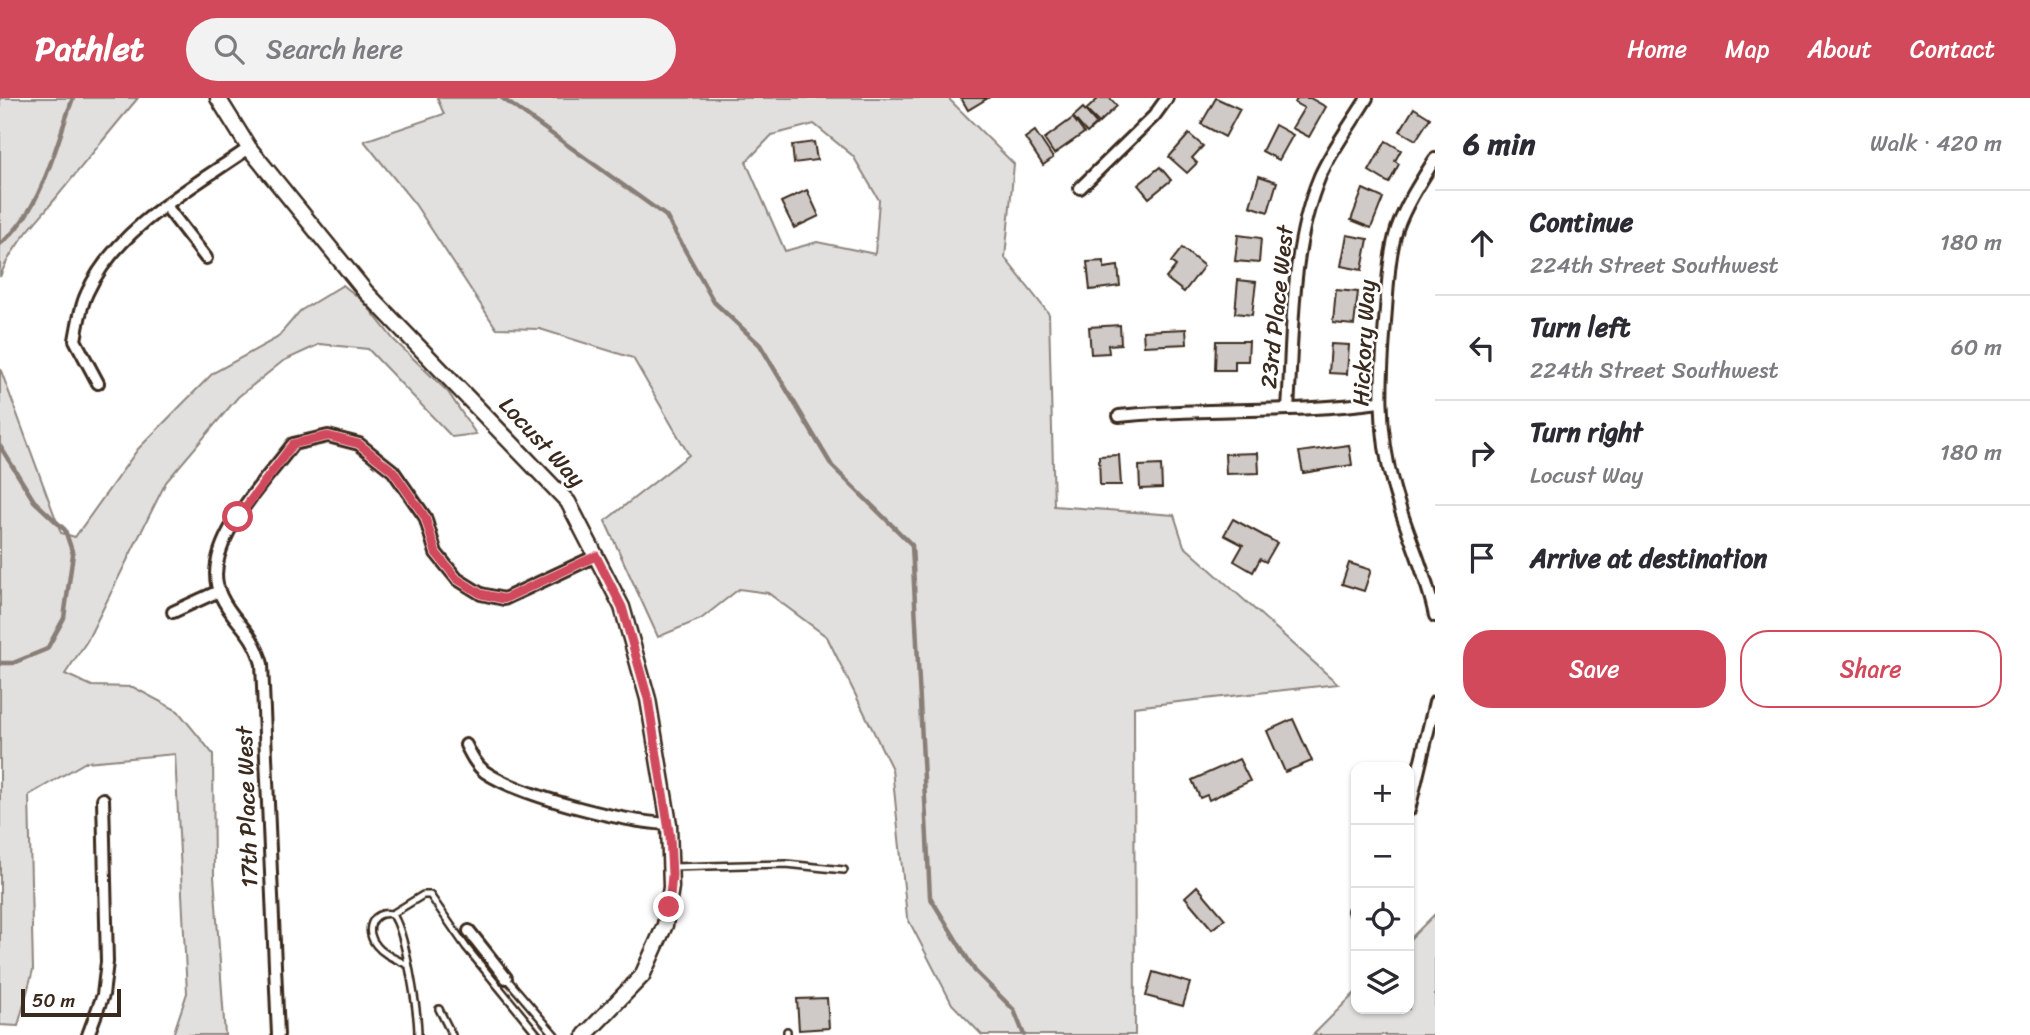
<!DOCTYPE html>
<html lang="en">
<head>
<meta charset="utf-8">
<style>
	:root { --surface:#fff; --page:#f2f2f3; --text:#2b2b33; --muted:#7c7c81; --line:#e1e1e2; --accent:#d1495b }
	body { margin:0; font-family:Sriracha,sans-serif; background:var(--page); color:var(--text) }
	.controls { position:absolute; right:21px; bottom:21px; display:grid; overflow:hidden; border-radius:14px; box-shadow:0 2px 5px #0004 }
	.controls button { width:63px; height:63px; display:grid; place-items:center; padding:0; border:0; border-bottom:2px solid var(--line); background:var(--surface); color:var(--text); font:35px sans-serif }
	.scale { position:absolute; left:21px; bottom:18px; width:100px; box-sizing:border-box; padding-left:7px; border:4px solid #3b2a1e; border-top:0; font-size:19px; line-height:24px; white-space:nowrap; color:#3b2a1e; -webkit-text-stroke:5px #fff; paint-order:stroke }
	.stop { position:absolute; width:21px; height:21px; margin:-16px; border:5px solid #d1495b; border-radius:50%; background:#fff }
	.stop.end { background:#d1495b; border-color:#fff; box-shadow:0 2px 7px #0008 }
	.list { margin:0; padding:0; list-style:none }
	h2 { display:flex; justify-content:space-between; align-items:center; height:91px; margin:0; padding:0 28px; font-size:30px }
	h2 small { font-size:23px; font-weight:400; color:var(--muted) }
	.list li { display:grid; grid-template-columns:46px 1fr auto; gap:21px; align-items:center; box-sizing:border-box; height:105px; padding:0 28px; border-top:2px solid var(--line) }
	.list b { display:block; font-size:26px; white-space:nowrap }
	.list p { margin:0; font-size:23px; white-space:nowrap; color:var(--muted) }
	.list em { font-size:23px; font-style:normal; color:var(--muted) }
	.actions { display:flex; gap:14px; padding:21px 28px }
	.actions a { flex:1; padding:16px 0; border:2px solid var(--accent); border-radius:28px; text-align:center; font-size:24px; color:var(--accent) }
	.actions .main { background:var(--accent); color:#fff }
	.icon { flex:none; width:38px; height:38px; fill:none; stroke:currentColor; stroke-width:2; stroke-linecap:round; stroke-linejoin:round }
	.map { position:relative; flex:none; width:1435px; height:937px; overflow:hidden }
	header { display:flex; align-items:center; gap:42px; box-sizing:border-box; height:98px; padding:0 35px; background:var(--accent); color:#fff }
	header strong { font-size:33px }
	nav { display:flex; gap:38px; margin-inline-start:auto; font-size:24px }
	.search { width:490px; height:63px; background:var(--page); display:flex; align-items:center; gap:18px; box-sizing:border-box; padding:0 24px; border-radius:38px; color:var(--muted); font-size:26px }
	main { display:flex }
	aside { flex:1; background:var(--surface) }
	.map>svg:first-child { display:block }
	.green { fill:#e2e0de; stroke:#8e857e; stroke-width:2; fill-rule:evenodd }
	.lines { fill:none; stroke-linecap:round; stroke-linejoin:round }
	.stream { stroke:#887e77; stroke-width:4.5 }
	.building { fill:#cfcac7; stroke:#3b2a1e; stroke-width:2 }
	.service-casing { stroke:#3b2a1e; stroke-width:10 }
	.minor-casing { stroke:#3b2a1e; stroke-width:16 }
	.secondary-casing { stroke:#3b2a1e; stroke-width:19 }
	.service { stroke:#fff; stroke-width:5 }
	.minor { stroke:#fff; stroke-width:10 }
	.secondary { stroke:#fff; stroke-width:14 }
	.route { stroke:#d1495b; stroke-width:9 }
	.labels { text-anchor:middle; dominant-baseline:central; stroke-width:5; stroke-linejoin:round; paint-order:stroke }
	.street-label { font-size:23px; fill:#3b2a1e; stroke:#fff }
</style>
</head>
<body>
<header>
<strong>Pathlet</strong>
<div class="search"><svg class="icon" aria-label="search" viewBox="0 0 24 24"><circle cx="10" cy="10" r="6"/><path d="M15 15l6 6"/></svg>Search here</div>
<nav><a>Home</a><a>Map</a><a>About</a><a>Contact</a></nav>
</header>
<main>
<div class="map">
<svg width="1435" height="937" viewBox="0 0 1435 937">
	<rect width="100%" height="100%" fill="#fff"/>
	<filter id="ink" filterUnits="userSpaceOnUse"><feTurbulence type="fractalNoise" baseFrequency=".0143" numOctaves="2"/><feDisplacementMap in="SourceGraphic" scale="14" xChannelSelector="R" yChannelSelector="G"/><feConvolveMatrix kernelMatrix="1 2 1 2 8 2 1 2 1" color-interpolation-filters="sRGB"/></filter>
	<g filter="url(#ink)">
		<g class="green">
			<path d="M0,0H138C110,33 83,67 56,100C36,124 10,150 0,179Z"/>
			<path d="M437,0H948L1014,66L1005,160L1049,216L1054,408L1174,417L1184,448L1338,586L1134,609L1135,937H982L952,906L907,819L892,671L827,539L768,495L739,491L701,521L658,539L605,423L689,357L633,260L540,231L496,230L415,106L364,43L444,16ZM814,26L853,58L879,102L875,156L817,144L785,153L746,64L772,37Z"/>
			<path d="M343,187L363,203L394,242L448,294L476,336L452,339L368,251L320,246L283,263L238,299L166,384L87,543L65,576L92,588L133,589L178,613L213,656L214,778L225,937H173L187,895L175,656L86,664L29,697L33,872L18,928L0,927V270L61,435L75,439L138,351L213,275L277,240L300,213Z"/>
			<path d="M1435,816V937H1313L1356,894V911H1409V842Z"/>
		</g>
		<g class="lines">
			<g class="stream">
				<path d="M502,0L666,118L714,204L760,247L832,368L912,447L930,799L975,873L1014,912L1024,937"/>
				<path d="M0,146C42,114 55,48 73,0"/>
				<path d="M0,348L34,403L65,432L73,456L64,520L47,551L13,565H0"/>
			</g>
		</g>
		<g class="building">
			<path d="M961,0H988L968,12Z"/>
			<path d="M1099,0H1110L1117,8L1099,25L1086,12Z"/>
			<path d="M1216,0L1240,11L1225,39L1201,26Z"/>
			<path d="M1297,0H1310L1326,9L1309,39L1292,30L1304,10L1295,5Z"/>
			<path d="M1083,10L1097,26L1087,35L1073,19Z"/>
			<path d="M1414,10L1430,20L1416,42L1400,33Z"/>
			<path d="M1073,20L1084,35L1054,56L1044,41Z"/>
			<path d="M1275,27L1293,37L1279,62L1262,53Z"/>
			<path d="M1035,33L1053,60L1043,67L1025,40Z"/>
			<path d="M1189,36L1203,48L1192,60L1197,65L1187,75L1169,59Z"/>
			<path d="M1386,43L1401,52L1395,63L1399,66L1389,85L1369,73Z"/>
			<path d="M814,44L817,62L794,65L792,47Z"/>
			<path d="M1160,69L1171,82L1149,100L1138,87Z"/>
			<path d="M1259,78L1277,84L1268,114L1250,108Z"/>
			<path d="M1363,91L1383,100L1371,130L1351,122Z"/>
			<path d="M807,92L819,118L794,130L781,104Z"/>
			<path d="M1238,137L1261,140L1259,165L1235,163Z"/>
			<path d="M1347,137L1368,141L1362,172L1341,168Z"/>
			<path d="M1182,150L1204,168L1184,194L1166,180L1176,168L1171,164Z"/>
			<path d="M1104,163V170L1118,168L1120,188L1090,192L1087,164Z"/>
			<path d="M1238,182L1256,184L1252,217L1235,215Z"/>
			<path d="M1336,192L1358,194L1354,227L1333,225Z"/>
			<path d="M1120,227L1121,246L1108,247L1109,255L1091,256L1089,229Z"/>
			<path d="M1186,231L1187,246L1144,248L1143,233Z"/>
			<path d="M1216,243H1249L1248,263H1235V272H1215Z"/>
			<path d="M1331,246L1349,247L1347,276L1329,275Z"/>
			<path d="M1349,347L1352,367L1303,375L1299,354Z"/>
			<path d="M1258,355L1259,375L1226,376L1225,356Z"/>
			<path d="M1119,357L1121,387H1100L1099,358Z"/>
			<path d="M1161,367L1162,390L1140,391L1139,368Z"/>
			<path d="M1233,421L1277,445L1266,464L1260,461L1253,474L1234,463L1243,447L1224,437Z"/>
			<path d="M1349,465L1371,472L1364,493L1342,486Z"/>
			<path d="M1293,621L1312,663L1285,674L1267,633Z"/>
			<path d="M1239,661L1250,683L1209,702L1207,697L1200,700L1192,682Z"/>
			<path d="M1197,788L1225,821L1212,831L1185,799Z"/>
			<path d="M1153,874L1190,885L1183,908L1146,898Z"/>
			<path d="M827,900L829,930L799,932L797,901Z"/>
		</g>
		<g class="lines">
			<g class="service-casing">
				<g id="service">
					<path d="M672,769L786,766L844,772"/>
					<path d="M392,816L423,797H430L466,849L538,937"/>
					<path d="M406,866C396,861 384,857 377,848C364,834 371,812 392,816C405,830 418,915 418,937"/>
					<path d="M507,881L555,937"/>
					<path d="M439,911L452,937"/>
					<path d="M787,937V933"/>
				</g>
			</g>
			<g class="minor-casing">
				<g id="minor">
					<path d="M1435,61C1421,83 1406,106 1397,131C1389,156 1388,185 1386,211C1381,274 1376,328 1394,391C1406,434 1426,474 1435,518"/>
					<path d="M1080,90L1154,18L1167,0"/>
					<path d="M166,108L206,160"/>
					<path d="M98,285L75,242C78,227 80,209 87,195C117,129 192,90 249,50"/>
					<path d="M1288,311C1293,235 1290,150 1320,78C1332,51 1352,25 1367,0"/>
					<path d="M1119,318C1206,309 1293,316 1379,304"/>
					<path d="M173,514L219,493"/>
					<path d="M466,647C471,657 476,667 485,674C523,699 623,724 669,726"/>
					<path d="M1409,712L1435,604"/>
					<path d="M1354,813L1356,811"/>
					<path d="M469,833L506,880"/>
					<path d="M88,937L103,897L107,864L103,701"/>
					<path d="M278,937L262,566C252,530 234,526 221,498C197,450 266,383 293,346L328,338L359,346L393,373L425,419L436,455L457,481L481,496L504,501L596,458"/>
				</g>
			</g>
			<g class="secondary-casing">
				<path id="secondary" d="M218,0L249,50L365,193L568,404L622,509L648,601L669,726L671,789L665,827L642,878L585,937"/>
			</g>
			<use href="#service" class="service"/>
			<use href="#minor" class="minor"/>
			<use href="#secondary" class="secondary"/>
		</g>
	</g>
	<g class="lines" filter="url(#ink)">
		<path class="route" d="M238,419L293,346L328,338L359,346L393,373L425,419L436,455L457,481L481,496L504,501L596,458L622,509L648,601L670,739L672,777L669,809"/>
	</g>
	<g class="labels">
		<g class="street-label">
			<text transform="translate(1277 209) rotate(-84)">23rd Place West</text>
			<text transform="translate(1364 245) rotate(-87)">Hickory Way</text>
			<text transform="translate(542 344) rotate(47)">Locust Way</text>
			<text transform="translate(247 709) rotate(-92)">17th Place West</text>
		</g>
	</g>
</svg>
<div class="controls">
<button>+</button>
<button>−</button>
<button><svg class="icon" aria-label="locate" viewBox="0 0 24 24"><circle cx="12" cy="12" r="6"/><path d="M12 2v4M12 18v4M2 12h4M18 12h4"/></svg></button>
<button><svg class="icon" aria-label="layers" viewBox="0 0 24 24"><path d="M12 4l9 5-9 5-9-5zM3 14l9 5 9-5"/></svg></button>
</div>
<div class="scale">50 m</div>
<div class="stop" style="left:238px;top:419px"></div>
<div class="stop end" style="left:669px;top:809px"></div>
</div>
<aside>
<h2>6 min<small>Walk · 420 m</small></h2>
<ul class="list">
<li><svg class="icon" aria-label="ahead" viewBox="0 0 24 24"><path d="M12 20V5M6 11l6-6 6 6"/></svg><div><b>Continue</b><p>224th Street Southwest</p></div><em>180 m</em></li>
<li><svg class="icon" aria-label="left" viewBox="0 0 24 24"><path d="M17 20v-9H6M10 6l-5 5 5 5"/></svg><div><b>Turn left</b><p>224th Street Southwest</p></div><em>60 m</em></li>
<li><svg class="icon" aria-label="right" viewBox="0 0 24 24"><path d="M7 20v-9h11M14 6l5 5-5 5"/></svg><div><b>Turn right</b><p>Locust Way</p></div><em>180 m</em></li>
<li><svg class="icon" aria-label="arrive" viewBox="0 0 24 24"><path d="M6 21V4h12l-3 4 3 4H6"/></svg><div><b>Arrive at destination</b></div></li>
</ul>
<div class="actions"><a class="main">Save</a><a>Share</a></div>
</aside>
</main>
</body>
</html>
